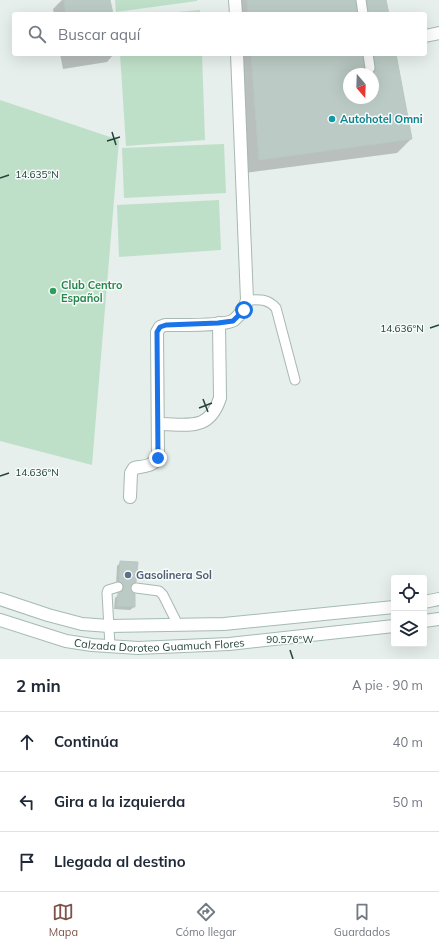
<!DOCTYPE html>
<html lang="es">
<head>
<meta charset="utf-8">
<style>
	:root { --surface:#fff; --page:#f6f6f7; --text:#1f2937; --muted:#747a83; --line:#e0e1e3; --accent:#7f5249 }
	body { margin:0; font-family:Mulish,sans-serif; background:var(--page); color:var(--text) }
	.controls { position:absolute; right:12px; bottom:12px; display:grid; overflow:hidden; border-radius:4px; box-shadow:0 4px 16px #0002 }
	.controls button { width:36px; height:36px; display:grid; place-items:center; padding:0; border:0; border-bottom:1px solid var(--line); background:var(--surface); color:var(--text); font:20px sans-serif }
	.compass { position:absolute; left:343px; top:68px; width:36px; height:36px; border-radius:50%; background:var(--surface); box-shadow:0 4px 16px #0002; rotate:161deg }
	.stop { position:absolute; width:12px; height:12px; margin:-9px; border:3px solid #1a73e8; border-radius:50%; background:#fff }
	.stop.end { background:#1a73e8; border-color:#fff; box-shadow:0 1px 4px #0008 }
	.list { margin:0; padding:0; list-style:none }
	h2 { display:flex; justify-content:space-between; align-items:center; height:52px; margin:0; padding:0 16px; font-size:17px }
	h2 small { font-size:13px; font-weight:400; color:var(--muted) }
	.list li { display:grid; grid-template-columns:26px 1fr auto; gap:12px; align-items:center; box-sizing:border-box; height:60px; padding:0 16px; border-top:1px solid var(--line) }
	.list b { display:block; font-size:15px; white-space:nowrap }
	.list em { font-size:13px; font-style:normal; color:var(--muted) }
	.icon { flex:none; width:22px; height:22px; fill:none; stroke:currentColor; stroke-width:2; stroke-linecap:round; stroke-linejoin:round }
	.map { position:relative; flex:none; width:439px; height:659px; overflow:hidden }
	.search { position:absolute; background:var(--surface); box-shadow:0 4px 16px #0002; left:12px; right:12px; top:12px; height:44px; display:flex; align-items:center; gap:10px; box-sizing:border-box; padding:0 14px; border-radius:4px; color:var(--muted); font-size:15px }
	.sheet { height:232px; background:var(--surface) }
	nav { display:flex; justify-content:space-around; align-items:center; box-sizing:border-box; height:56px; border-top:1px solid var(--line); background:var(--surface); font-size:11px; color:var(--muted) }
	nav a { display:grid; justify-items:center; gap:2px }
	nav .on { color:var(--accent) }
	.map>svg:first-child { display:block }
	.green { fill:#bfe0c8 }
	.shadow { fill:#0003; fill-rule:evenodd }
	.building { fill:#bbcac4; stroke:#b8c9c2; fill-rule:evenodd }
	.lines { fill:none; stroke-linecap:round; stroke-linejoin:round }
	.lane-casing { stroke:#a8b8b2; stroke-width:11 }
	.street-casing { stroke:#a8b8b2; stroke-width:14 }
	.secondary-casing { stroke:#a4bbb3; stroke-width:14 }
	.lane { stroke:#fff; stroke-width:9 }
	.street { stroke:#fff; stroke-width:12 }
	.secondary { stroke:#fff; stroke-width:12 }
	.route { stroke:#1a73e8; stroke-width:5 }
	.ticks { fill:none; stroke:#24423a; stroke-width:1.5 }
	.culture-dot { fill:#0f9aa8; stroke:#f7fbf9; stroke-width:1.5 }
	.leisure-dot { fill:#2e9e5b; stroke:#f7fbf9; stroke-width:1.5 }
	.service-dot { fill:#5c6f8a; stroke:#f7fbf9; stroke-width:1.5 }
	.labels { text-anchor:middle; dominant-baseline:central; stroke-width:3; stroke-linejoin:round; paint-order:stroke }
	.culture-label { font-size:11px; font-weight:bold; fill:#0d838f; stroke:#f7fbf9; text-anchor:start }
	.leisure-label { font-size:11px; font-weight:bold; fill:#27864d; stroke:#f7fbf9; text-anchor:start }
	.service-label { font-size:11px; font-weight:bold; fill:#4e5e75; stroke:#f7fbf9; text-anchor:start }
	.street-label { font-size:11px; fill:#24423a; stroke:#f7fbf9 }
	.ticks-label { font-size:10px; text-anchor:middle; fill:#24423a; stroke:#f7fbf9; stroke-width:3; stroke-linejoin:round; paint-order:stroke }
</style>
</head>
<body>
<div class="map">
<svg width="439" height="659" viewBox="0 0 439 659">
	<rect width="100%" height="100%" fill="#e6efeb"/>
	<g class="green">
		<path d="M115,0H197V1L116,12Z"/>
		<path d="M200,10V14H152Z"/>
		<path d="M120,54H202L205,140L126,146Z"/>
		<path d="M0,100L119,140L92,465L0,441Z"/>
		<path d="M224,144L226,193L124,198L122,148Z"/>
		<path d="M219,200L221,250L119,257L117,205Z"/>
	</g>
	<g class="shadow">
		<path d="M62,0H109L112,14H54L53,9Z"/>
		<path d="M232,0H385L388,14H233Z"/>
		<path d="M60,54H114L107,62L63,69Z"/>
		<path d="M236,54H395L411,139L397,153L245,173ZM349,74H373V98H349Z"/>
		<path d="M121,562L135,582L130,586L134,607L130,610L114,609L115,598L121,592L119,587L116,585L117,566Z"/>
	</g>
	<g class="building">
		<path d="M64,0H110L113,14H66Z"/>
		<path d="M247,0H355L357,14H248Z"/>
		<path d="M367,0H386L389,14H369Z"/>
		<path d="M251,54H362L364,69L367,73L370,74L376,70L374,54H396L412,139L259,160ZM349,74H373V98H349Z"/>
		<path d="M120,561L138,562L136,582L132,584L130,588L132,592L135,594V607L117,606L118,593L122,591L124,588L122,583L119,581Z"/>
	</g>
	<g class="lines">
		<g class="lane-casing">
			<g id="lane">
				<path d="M361,0L363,14"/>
				<path d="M368,54L370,68"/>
				<path d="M247,300C259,300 267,298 276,308L295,380"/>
				<path d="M136,588L159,591L163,595L178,625"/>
				<path d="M110,646L107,593L108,590L118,587"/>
			</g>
		</g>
		<g class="street-casing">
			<g id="street">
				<path d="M235,0L236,14"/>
				<path d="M425,36L439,33"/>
				<path d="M158,424C188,424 209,432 220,398L219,323"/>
				<path d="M130,497L131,473L134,468C143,466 153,467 158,457L157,332L160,327L165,325C178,325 225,326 234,320C241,314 245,308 247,300L237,54"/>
			</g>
		</g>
		<g class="secondary-casing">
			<g id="secondary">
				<path d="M0,599L48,615L82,624L109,626L224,624L394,607"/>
				<path d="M424,602L439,599"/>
				<path id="s1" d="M0,620L66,641L92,645L138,648L229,644L394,626"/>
				<path d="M424,621L439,619"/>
			</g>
		</g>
		<use href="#lane" class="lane"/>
		<use href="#street" class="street"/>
		<use href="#secondary" class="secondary"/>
	</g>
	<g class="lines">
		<path class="route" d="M158,458L157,332L160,327L166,325L218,323L233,321L244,310"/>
	</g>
	<path class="ticks" d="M112,132L116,145M107,141L120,137M0,178L9,175M430,328L439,325M203,399L208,412M199,408L212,403M0,476L9,473M290,650L293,659"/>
	<circle class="culture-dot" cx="332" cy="119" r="4"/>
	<circle class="leisure-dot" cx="53" cy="291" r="4"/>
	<circle class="service-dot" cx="128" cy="575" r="4"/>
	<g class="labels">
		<g class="culture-label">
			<text x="340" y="119">Autohotel Omni</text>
		</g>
		<g class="leisure-label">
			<text x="61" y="285">Club Centro<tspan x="61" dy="13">Español</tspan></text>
		</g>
		<g class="service-label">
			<text x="136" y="575">Gasolinera Sol</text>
		</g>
		<g class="street-label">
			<text stroke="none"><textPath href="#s1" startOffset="163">Calzada Doroteo Guamuch Flores</textPath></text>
		</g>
	</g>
	<g class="ticks-label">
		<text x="37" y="178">14.635°N</text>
		<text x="402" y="332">14.636°N</text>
		<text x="37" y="476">14.636°N</text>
		<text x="290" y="643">90.576°W</text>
	</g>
</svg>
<div class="controls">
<button><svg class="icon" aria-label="locate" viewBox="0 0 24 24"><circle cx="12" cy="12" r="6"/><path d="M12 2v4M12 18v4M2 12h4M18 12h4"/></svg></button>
<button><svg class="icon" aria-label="layers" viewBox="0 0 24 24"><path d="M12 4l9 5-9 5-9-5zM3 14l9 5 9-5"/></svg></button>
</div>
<svg class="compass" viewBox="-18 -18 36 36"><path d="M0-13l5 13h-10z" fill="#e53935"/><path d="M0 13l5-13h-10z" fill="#747a83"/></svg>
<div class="stop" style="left:244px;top:310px"></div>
<div class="stop end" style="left:158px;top:458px"></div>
<div class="search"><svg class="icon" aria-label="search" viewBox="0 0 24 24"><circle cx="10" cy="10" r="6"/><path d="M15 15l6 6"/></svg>Buscar aquí</div>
</div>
<section class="sheet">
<h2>2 min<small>A pie · 90 m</small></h2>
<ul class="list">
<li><svg class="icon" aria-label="ahead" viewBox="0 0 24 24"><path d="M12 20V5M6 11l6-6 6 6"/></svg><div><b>Continúa</b></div><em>40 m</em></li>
<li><svg class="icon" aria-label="left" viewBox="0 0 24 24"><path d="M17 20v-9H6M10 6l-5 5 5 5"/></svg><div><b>Gira a la izquierda</b></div><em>50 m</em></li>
<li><svg class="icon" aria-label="arrive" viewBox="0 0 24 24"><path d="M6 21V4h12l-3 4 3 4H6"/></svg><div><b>Llegada al destino</b></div></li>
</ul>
</section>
<nav>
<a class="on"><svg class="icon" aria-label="map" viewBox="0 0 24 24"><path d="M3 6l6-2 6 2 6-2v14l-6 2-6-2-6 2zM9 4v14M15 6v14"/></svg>Mapa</a>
<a><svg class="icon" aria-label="directions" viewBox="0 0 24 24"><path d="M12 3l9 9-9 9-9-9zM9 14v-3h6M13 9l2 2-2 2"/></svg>Cómo llegar</a>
<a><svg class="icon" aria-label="saved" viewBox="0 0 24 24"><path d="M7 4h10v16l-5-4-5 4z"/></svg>Guardados</a>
</nav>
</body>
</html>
